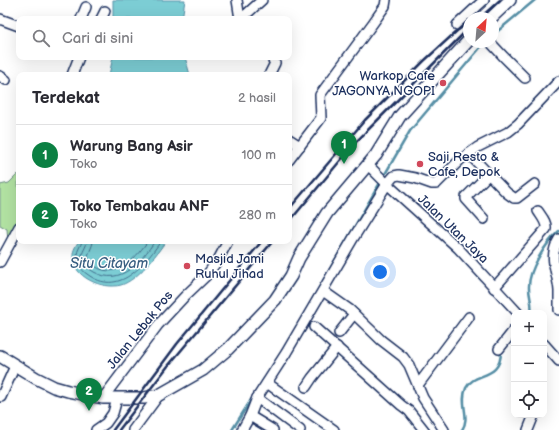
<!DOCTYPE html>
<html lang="id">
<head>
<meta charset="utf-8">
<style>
	:root { --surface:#fff; --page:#f7f7f7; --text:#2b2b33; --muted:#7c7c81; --line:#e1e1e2; --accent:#0b8043 }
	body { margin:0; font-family:"Balsamiq Sans",sans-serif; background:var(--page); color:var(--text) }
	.controls { position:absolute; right:12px; bottom:12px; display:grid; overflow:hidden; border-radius:8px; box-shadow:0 4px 16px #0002 }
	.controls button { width:36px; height:36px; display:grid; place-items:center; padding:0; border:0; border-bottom:1px solid var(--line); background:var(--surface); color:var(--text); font:20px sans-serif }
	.compass { position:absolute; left:463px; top:12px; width:36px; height:36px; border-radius:50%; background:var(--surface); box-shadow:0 4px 16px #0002; rotate:26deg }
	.you { position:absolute; left:380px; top:272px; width:14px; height:14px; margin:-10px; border:3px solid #fff; border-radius:50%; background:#1a73e8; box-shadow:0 0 0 6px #1a73e833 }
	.badge { display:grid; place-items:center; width:26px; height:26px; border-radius:50%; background:var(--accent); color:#fff; font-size:13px; font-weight:700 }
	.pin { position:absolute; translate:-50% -33px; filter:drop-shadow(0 1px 2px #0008) }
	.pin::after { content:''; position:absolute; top:21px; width:14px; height:12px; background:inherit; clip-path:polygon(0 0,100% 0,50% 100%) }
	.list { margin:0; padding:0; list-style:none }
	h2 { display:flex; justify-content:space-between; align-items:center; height:52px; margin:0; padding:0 16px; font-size:17px }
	h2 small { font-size:13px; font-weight:400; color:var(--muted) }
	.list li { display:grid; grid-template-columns:26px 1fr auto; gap:12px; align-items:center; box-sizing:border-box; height:60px; padding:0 16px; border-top:1px solid var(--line) }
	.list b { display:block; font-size:15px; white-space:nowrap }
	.list p { margin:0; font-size:13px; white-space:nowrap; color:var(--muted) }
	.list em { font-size:13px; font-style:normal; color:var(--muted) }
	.icon { flex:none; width:22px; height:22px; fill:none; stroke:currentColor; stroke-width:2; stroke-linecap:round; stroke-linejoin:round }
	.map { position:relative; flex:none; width:559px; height:430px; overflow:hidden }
	.search { position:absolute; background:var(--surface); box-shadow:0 4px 16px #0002; left:16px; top:16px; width:276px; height:44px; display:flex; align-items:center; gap:10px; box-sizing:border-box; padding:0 14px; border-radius:8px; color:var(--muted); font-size:15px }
	.panel { position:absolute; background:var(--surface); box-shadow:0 4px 16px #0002; left:16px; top:72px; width:276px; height:172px; border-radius:8px }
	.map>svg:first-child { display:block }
	.green { fill:#b2e2a2; stroke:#668880 }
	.water { fill:#7ccdd4; stroke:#558ea5 }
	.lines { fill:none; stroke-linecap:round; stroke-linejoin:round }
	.shore { stroke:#426e8d; stroke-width:1 }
	.stream { stroke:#558ea5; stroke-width:2.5 }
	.minor-casing { stroke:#1b2f5e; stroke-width:12 }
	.major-casing { stroke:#1b2f5e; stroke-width:14 }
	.minor { stroke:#fff; stroke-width:9 }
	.major { stroke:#fff; stroke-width:11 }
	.rail { stroke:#1b2f5e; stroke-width:2.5 }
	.poi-dot { fill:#d1495b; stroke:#fff; stroke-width:1.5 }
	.labels { text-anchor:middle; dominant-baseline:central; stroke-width:3; stroke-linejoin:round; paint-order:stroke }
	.poi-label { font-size:13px; fill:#1b2f5e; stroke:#fff; text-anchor:start }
	.street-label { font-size:13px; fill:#1b2f5e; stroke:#fff }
	.water-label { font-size:14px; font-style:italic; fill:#385e81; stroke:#fff }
</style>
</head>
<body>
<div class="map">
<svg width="559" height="430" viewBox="0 0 559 430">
	<rect width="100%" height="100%" fill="#fff"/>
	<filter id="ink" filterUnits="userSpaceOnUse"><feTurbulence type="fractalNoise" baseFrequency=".025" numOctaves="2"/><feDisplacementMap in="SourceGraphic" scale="8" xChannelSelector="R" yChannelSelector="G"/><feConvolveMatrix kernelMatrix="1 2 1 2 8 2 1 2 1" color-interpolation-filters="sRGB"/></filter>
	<g filter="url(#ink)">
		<path class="green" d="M18,174L19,220L8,242L7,229L0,225V185L9,183Z"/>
		<g class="water">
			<path d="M113,0H185L182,19H113Z"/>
			<path d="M113,57H185L190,75H109Z"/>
			<path d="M79,241H166C156,255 138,280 121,285C103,290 71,277 73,255C73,250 76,245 79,241Z"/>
		</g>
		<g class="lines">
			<g class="shore">
				<path d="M82,241C81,246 77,250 77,255C76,263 81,270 87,274C119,298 144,265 161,241"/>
				<path d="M87,241C87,247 81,252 82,258C83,264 89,269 94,272C121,287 141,261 155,241"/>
				<path d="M93,241C93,247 87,254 88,259C90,264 96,267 100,269C120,277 137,256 148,241"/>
			</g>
			<g class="stream">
				<path d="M493,35L535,0"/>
				<path d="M323,281L410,131L485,42"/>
				<path d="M531,313C533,304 529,297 529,288C528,270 546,243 559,231"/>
				<path d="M232,430L254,395"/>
				<path d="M462,430C471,416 459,405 466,388C474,371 501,381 501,351"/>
			</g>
			<g class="minor-casing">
				<g id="minor">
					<path d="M237,0L240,19"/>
					<path d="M0,19L19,26"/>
					<path d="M81,19L86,7"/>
					<path d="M101,19L105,11"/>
					<path d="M241,19L262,0"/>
					<path d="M457,25L484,0"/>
					<path d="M490,42L504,57L525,78"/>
					<path d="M72,75L79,57"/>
					<path d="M269,75L275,63L271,57"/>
					<path d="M0,76L6,80"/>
					<path d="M289,139L300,146"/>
					<path d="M469,154L507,193L514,198H517L535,184"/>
					<path d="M289,160L321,118L320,95L373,23L385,6L386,0"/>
					<path d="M368,165L387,184L458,248L518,313"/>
					<path d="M484,219L466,199V197L489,174"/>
					<path d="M559,239C547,258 558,273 559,291C559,297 559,304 559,310"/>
					<path d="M0,262L19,227"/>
					<path d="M494,288L546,229C547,222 541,216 538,211"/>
					<path d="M323,291L350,310L381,340L403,357L409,365L423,398L444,430"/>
					<path d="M314,327L401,405L409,411L424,430"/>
					<path d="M339,333L354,314"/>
					<path d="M544,344L559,361"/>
					<path d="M499,349L514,330"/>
					<path d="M267,383L334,430"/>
					<path d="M418,385L469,317"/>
					<path d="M306,387L312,378L337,347"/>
					<path d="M1,397L15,366"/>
					<path d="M103,398L158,325L185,296L206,276L218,260L228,241"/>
					<path d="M257,398L300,430"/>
					<path d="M250,416L273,430"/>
					<path d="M96,430L106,423L113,413L117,399"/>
					<path d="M133,430L159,395"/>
					<path d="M242,430L250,416L257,398L286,353L354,237L387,184L394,176L399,175L415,178L432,184H436L460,160L478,147L508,132L518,124L559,81"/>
					<path d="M528,430L534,415"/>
				</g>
			</g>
			<g class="major-casing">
				<g id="major">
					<path d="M491,18L510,0"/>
					<path d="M0,356L36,378L54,387L68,391L103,398H144L159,395L203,370L228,349L275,300L291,276L299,258L327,213L376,155L400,116L469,40"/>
				</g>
			</g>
			<use href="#minor" class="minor"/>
			<use href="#major" class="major"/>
			<g class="rail">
				<path d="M480,18L500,0"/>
				<path d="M289,209L365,120L424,61L469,20"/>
				<path d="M289,222L355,143L469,28"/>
				<path d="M113,430L177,344L262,241"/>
				<path d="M119,430L168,366L273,241"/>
			</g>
		</g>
	</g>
	<g class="poi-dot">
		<circle cx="443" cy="83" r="4"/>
		<circle cx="420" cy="164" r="4"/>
		<circle cx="187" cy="266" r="4"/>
	</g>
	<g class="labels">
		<g class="poi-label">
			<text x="435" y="76" text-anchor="end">Warkop Cafe<tspan x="435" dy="15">JAGONYA NGOPI</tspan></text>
			<text x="428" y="157">Saji Resto &amp;<tspan x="428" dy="15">Cafe, Depok</tspan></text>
			<text x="195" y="259">Masjid Jami<tspan x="195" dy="15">Ruhul Jihad</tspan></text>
		</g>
		<g class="street-label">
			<text transform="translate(453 229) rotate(44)">Jalan Utan Jaya</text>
			<text transform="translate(140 330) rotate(-51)">Jalan Lebak Pos</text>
		</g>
		<g class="water-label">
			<text x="109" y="263">Situ Citayam</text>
		</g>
	</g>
</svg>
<div class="controls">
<button>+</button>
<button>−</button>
<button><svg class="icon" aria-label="locate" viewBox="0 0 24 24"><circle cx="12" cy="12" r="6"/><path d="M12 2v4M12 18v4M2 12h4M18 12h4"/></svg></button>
</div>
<svg class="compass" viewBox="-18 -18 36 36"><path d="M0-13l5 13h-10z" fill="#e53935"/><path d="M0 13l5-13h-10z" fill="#7c7c81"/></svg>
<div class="you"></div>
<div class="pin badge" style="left:344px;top:164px">1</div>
<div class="pin badge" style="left:89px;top:411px">2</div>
<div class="search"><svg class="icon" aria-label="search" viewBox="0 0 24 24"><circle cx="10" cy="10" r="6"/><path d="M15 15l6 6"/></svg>Cari di sini</div>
<section class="panel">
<h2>Terdekat<small>2 hasil</small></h2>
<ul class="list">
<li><span class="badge">1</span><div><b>Warung Bang Asir</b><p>Toko</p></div><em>100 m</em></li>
<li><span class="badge">2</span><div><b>Toko Tembakau ANF</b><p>Toko</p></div><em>280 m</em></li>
</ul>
</section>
</div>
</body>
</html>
